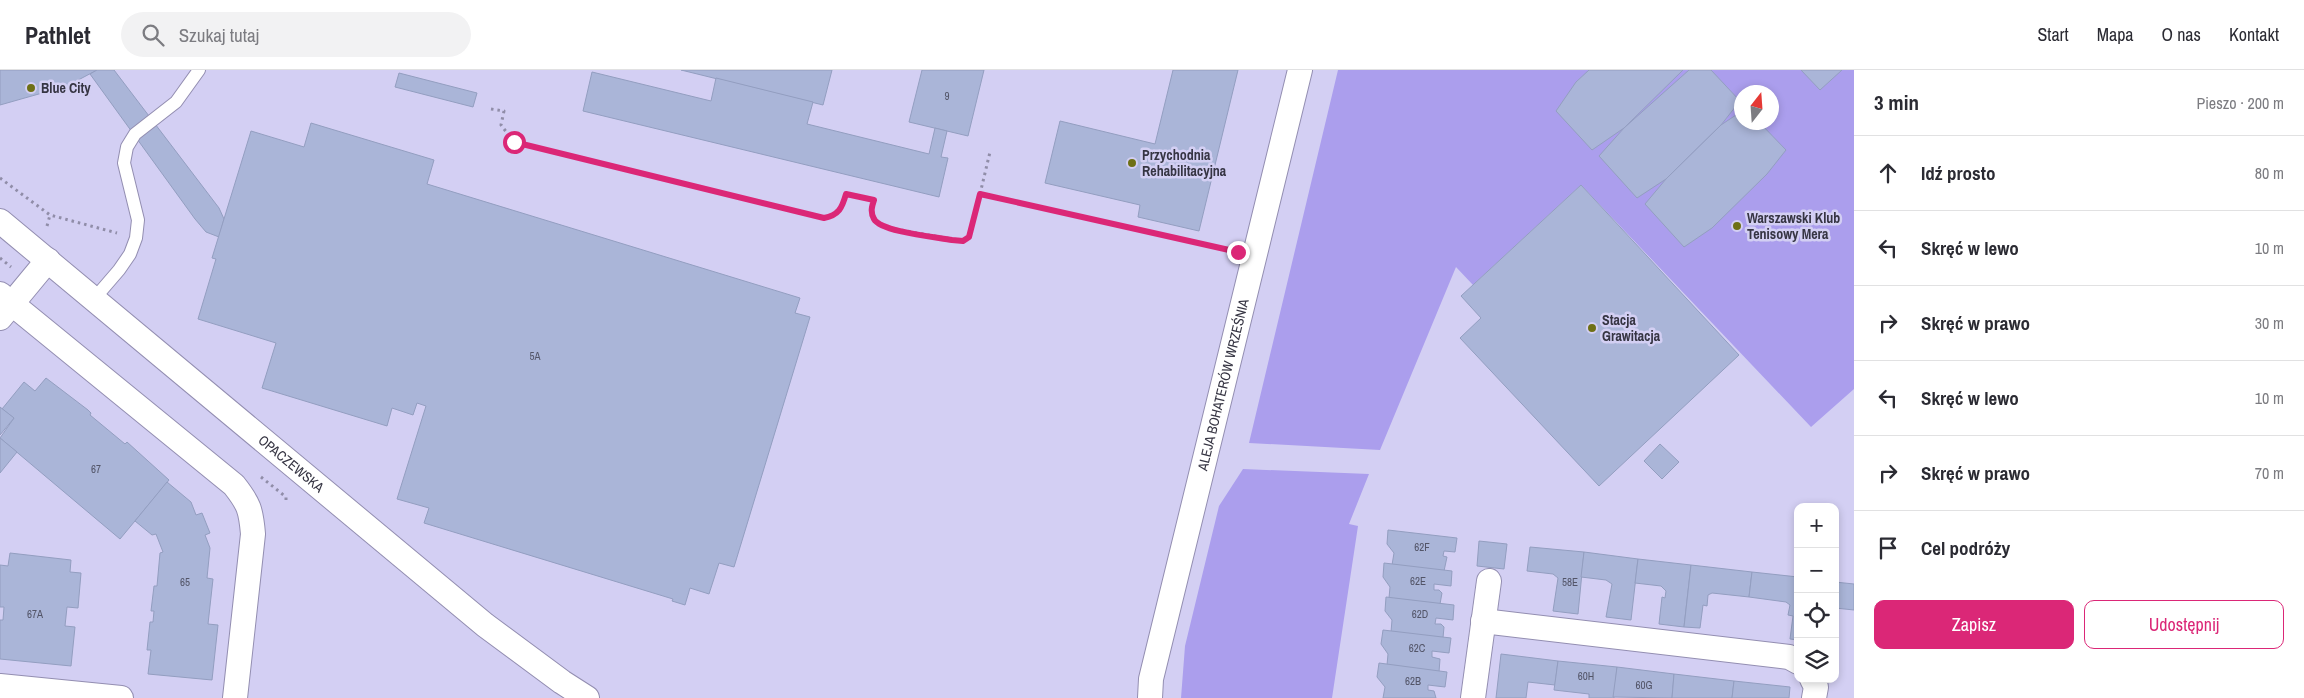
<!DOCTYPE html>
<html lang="pl">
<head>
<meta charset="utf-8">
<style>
	:root { --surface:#fff; --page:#f2f2f3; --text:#2b2b33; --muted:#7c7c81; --line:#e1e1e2; --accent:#db2777 }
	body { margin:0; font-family:"Archivo Narrow",sans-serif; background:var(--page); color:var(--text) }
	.controls { position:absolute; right:15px; bottom:15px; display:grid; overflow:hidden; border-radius:10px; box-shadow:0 2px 8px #0003 }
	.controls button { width:45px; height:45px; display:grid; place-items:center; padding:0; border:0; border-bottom:1px solid var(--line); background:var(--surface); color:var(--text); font:25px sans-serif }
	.compass { position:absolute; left:1734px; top:15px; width:45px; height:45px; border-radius:50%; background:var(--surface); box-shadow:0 2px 8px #0003; rotate:17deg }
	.stop { position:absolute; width:15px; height:15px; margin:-11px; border:4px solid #db2777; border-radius:50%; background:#fff }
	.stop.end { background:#db2777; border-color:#fff; box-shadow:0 1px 5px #0008 }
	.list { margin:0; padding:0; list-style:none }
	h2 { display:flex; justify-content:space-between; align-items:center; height:65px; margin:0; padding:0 20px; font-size:21px }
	h2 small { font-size:16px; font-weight:400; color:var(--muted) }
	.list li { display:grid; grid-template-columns:32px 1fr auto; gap:15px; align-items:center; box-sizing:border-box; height:75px; padding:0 20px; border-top:1px solid var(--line) }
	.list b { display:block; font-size:19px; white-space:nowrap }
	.list em { font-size:16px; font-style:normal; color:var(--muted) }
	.actions { display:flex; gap:10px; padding:15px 20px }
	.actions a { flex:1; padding:11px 0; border:1px solid var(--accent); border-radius:10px; text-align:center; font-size:18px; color:var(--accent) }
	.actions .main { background:var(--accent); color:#fff }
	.icon { flex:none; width:28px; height:28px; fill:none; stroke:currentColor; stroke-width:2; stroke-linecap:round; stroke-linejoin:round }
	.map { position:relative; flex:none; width:1854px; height:628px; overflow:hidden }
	header { display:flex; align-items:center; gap:30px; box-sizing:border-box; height:70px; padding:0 25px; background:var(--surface); border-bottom:1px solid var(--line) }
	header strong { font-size:24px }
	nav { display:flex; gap:28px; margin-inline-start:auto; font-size:18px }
	.search { width:350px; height:45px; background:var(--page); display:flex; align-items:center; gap:12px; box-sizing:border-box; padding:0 18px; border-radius:28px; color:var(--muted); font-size:19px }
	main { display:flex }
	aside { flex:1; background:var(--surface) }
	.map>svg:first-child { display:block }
	.green { fill:#ab9eed; fill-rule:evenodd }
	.building { fill:#aab5d8; stroke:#939ec0 }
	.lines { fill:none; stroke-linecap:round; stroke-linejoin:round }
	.lane-casing { stroke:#938eb1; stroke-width:14 }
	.street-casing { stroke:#938eb1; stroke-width:26 }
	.path { stroke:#908da8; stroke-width:3; stroke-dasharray:2.5 4; stroke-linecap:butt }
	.lane { stroke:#fff; stroke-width:12 }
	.street { stroke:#fff; stroke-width:24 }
	.route { stroke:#db2777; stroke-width:6 }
	.poi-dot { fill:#6e7015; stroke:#d3cff3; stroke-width:2 }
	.labels { text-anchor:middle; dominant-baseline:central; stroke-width:5; stroke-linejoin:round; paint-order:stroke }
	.number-label { font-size:11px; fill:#535568 }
	.poi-label { font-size:14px; font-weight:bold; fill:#363543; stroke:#d3cff3; text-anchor:start }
	.street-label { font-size:14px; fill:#363543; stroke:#d3cff3 }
</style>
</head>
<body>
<header>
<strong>Pathlet</strong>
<div class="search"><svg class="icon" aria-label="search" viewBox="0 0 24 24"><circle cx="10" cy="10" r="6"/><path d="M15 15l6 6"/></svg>Szukaj tutaj</div>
<nav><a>Start</a><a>Mapa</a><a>O nas</a><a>Kontakt</a></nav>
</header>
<main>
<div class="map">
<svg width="1854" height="628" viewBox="0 0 1854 628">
	<rect width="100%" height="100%" fill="#d3cff3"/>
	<g class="green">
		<path d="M1338,0H1854V319L1811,357L1581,115L1473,215L1456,197L1380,380L1249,373ZM1742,22H1772V52H1742Z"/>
		<path d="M1243,399L1369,404L1349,454L1358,456L1332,628H1181L1185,576L1219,436Z"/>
	</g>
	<g class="building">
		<path d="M0,0H97L67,16L0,35Z"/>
		<path d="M97,0H114L219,138L224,149L219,167L206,162L195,149L90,4Z"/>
		<path d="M681,0H832L823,35Z"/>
		<path d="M922,0H984L968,66L909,52Z"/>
		<path d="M1173,0H1238L1199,161L1138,147L1140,135L1045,113L1060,51L1155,74Z"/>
		<path d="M1589,0H1683L1624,58L1592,80L1556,41L1576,12Z"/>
		<path d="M1689,0H1711L1740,31L1721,55L1666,109L1637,128L1599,86L1624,58Z"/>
		<path d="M1801,0H1842L1820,20Z"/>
		<path d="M592,2L711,31L716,8L813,32L807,54L929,84L935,58L947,61L941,87L948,88L939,127L583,41Z"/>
		<path d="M399,3L477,23L473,37L395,17Z"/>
		<path d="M1742,41V52H1759L1786,80L1767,104L1712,158L1684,177L1645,134L1666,109L1721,55Z"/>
		<path d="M311,53L434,90L427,114L800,228L795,243L810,247L734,497L719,493L709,524L690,518L685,535L672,531L673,529L424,453L429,438L397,429L426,336L417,333L413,345L392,338L387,356L262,318L276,273L198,249L216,189L212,188L251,61L304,77Z"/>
		<path d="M1581,115L1739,285L1599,416L1460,268L1481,248L1461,226Z"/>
		<path d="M46,308L88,340L91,343L90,345L125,374L127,372L169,410L120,469L0,368L14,348L2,339L24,312L35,321Z"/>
		<path d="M0,337L14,348L0,365Z"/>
		<path d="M0,368L17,382L0,403Z"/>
		<path d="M1660,374L1679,392L1662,409L1644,391Z"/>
		<path d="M167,412L191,432L196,445L202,443L210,463L205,465L210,478L207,508L213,509L208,554L218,555L212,610L148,604L151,580H147L150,552H153L154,541H151L154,516H157L160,483L163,482L156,464L152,465L135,451Z"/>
		<path d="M1388,460L1457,468L1455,482L1444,481L1443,486L1447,487L1444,501L1392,495L1394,483L1387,474Z"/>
		<path d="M1479,471L1507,474L1504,499L1477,496Z"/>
		<path d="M1530,477L1584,482L1578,544L1553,541L1558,508L1553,504L1527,501Z"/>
		<path d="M1584,482L1638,489L1631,550L1606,547L1612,514L1606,510L1581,507Z"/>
		<path d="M10,483L71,490L70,502L81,503L78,538L67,537L65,556L75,557L71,596L0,589V550H3L4,537H0V495L8,496Z"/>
		<path d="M1638,489L1691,495L1684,557L1659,554L1662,527L1665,528L1666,521L1661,516L1635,513Z"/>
		<path d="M1384,493L1452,501L1451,516L1434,514V520H1439L1442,523L1440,534L1389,528L1390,517L1383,507Z"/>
		<path d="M1691,495L1752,502L1749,527L1712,523L1708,525L1707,536L1703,535L1700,558L1684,557Z"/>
		<path d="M1752,502L1798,507V570L1790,569L1793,546L1788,545L1790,535L1786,532L1749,527Z"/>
		<path d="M1835,512L1854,514V540L1835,538Z"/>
		<path d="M1386,527L1454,535L1453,550L1436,548L1435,554H1441L1444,557L1443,568L1391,562L1392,550L1385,541Z"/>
		<path d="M1383,560L1451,568L1449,583L1432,581V587L1440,589L1439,602L1387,595L1388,584L1381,574Z"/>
		<path d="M1501,584L1558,591L1555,615L1528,612L1526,628H1496Z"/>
		<path d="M1558,591L1617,597L1614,628H1589V624L1554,620Z"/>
		<path d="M1379,593L1447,602L1445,617L1428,615V620L1434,621L1436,628H1383L1385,617L1377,607Z"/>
		<path d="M1617,597L1674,604L1672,628L1613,627Z"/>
		<path d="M1674,604L1734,611L1732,628H1672Z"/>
		<path d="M1734,611L1790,617L1789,628H1732Z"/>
	</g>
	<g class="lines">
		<g class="lane-casing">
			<path id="lane" d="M94,229L119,200L130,184L136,168L138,150L124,93L127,77L135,64L176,32L199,0"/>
		</g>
		<g class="street-casing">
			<g id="street">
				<path id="s1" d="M0,151L485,555L562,612L587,628"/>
				<path d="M0,224L234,415C249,434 251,440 253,464L235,628"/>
				<path d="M0,248L48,190"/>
				<path d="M1483,551L1789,587L1798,592"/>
				<path d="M1812,609L1816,617L1814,628"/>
				<path d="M0,616L121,628"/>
				<path id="s2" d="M1150,628L1151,609L1300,0"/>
				<path d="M1473,628L1489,511"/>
			</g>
		</g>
		<g class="path">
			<path d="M491,39L504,41L501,55L514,72L824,148C839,145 842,138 846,124L874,130C870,143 874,149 884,157L963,171L969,167L980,124L1230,181"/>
			<path d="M0,108L50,145L117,163"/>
			<path d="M980,124L990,82"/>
			<path d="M47,156L50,145"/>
			<path d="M0,188L11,197"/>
			<path d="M261,407L286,427V434"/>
		</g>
		<use href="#lane" class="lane"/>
		<use href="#street" class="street"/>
	</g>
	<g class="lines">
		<path class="route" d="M514,72L824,148C839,145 842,138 846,124L874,130C872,136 870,142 874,149C881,162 936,167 952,170L963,171L969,167L980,124L1238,182"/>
	</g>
	<g class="poi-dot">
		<circle cx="31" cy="18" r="5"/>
		<circle cx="1132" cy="93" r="5"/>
		<circle cx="1737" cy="156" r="5"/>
		<circle cx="1592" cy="258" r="5"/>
	</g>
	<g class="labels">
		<g class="number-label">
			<text x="947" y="26">9</text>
			<text x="535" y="286">5A</text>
			<text x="96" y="399">67</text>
			<text x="1422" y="477">62F</text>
			<text x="1418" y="511">62E</text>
			<text x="185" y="512">65</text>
			<text x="1570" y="512">58E</text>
			<text x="35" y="544">67A</text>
			<text x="1420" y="544">62D</text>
			<text x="1417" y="578">62C</text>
			<text x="1586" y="606">60H</text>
			<text x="1413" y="611">62B</text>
			<text x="1644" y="615">60G</text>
		</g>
		<g class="poi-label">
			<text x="41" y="18">Blue City</text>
			<text x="1142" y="85">Przychodnia<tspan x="1142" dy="16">Rehabilitacyjna</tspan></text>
			<text x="1747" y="148">Warszawski Klub<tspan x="1747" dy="16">Tenisowy Mera</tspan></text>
			<text x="1602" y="250">Stacja<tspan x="1602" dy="16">Grawitacja</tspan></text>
		</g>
		<g class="street-label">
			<text stroke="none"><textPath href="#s2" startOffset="322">ALEJA BOHATERÓW WRZEŚNIA</textPath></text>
			<text stroke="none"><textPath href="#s1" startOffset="379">OPACZEWSKA</textPath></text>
		</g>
	</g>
</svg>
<div class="controls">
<button>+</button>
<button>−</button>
<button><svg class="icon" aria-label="locate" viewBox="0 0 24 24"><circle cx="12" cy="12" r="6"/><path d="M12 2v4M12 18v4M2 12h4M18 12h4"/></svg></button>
<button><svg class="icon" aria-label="layers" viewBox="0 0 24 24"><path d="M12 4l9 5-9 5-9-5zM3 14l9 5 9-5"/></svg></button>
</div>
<svg class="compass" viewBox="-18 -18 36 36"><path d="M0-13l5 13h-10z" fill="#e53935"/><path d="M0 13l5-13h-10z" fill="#7c7c81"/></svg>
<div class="stop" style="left:514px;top:72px"></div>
<div class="stop end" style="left:1238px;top:182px"></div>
</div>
<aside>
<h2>3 min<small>Pieszo · 200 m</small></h2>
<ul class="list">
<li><svg class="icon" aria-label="ahead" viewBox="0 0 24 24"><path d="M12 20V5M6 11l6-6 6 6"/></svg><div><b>Idź prosto</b></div><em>80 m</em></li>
<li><svg class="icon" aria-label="left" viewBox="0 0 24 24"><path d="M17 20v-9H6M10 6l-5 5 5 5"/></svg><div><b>Skręć w lewo</b></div><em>10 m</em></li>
<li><svg class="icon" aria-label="right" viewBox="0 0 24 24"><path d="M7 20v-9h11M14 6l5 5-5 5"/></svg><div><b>Skręć w prawo</b></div><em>30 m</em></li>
<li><svg class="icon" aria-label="left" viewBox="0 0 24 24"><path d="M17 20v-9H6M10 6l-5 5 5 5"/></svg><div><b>Skręć w lewo</b></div><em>10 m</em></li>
<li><svg class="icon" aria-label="right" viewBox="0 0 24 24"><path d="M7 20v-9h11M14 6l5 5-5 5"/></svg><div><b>Skręć w prawo</b></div><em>70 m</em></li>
<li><svg class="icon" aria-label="arrive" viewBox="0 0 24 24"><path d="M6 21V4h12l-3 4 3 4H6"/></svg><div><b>Cel podróży</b></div></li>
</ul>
<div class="actions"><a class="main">Zapisz</a><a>Udostępnij</a></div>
</aside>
</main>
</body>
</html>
